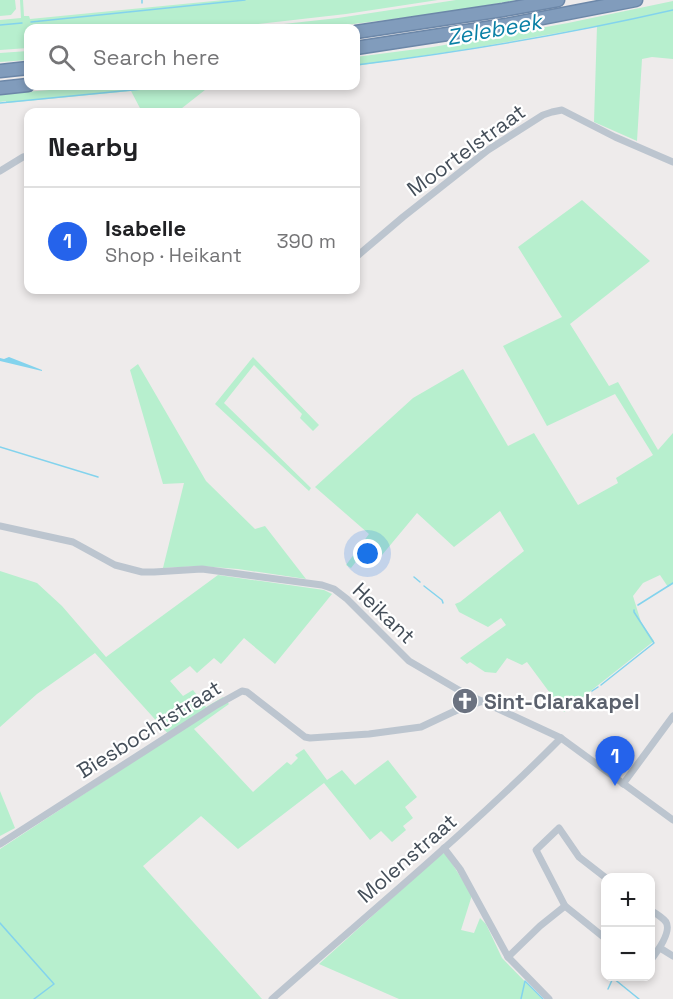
<!DOCTYPE html>
<html lang="en">
<head>
<meta charset="utf-8">
<style>
	:root { --surface:#fff; --page:#f6f6f6; --text:#202124; --muted:#757577; --line:#e0e0e0; --accent:#2563eb }
	body { margin:0; font-family:"Space Grotesk",sans-serif; background:var(--page); color:var(--text) }
	.controls { position:absolute; right:18px; bottom:18px; display:grid; overflow:hidden; border-radius:12px; box-shadow:0 3px 9px #0003 }
	.controls button { width:54px; height:54px; display:grid; place-items:center; padding:0; border:0; border-bottom:2px solid var(--line); background:var(--surface); color:var(--text); font:30px sans-serif }
	.you { position:absolute; left:368px; top:554px; width:21px; height:21px; margin:-15px; border:4px solid #fff; border-radius:50%; background:#1a73e8; box-shadow:0 0 0 9px #1a73e833 }
	.badge { display:grid; place-items:center; width:39px; height:39px; border-radius:50%; background:var(--accent); color:#fff; font-size:20px; font-weight:700 }
	.pin { position:absolute; translate:-50% -50px; filter:drop-shadow(0 2px 3px #0008) }
	.pin::after { content:''; position:absolute; top:32px; width:21px; height:18px; background:inherit; clip-path:polygon(0 0,100% 0,50% 100%) }
	.list { margin:0; padding:0; list-style:none }
	h2 { display:flex; justify-content:space-between; align-items:center; height:78px; margin:0; padding:0 24px; font-size:26px }
	h2 small { font-size:20px; font-weight:400; color:var(--muted) }
	.list li { display:grid; grid-template-columns:39px 1fr auto; gap:18px; align-items:center; box-sizing:border-box; height:108px; padding:0 24px; border-top:2px solid var(--line) }
	.list b { display:block; font-size:22px; white-space:nowrap }
	.list p { margin:0; font-size:20px; white-space:nowrap; color:var(--muted) }
	.list em { font-size:20px; font-style:normal; color:var(--muted) }
	.icon { flex:none; width:33px; height:33px; fill:none; stroke:currentColor; stroke-width:2; stroke-linecap:round; stroke-linejoin:round }
	.map { position:relative; flex:none; width:673px; height:999px; overflow:hidden }
	.search { position:absolute; background:var(--surface); box-shadow:0 3px 9px #0003; left:24px; top:24px; width:336px; height:66px; display:flex; align-items:center; gap:15px; box-sizing:border-box; padding:0 21px; border-radius:12px; color:var(--muted); font-size:22px }
	.panel { position:absolute; background:var(--surface); box-shadow:0 3px 9px #0003; left:24px; top:108px; width:336px; height:186px; border-radius:12px }
	.map>svg:first-child { display:block }
	.green { fill:#b7efce }
	.water { fill:#83d3ed }
	.lines { fill:none; stroke-linecap:round; stroke-linejoin:round }
	.stream { stroke:#83d3ed; stroke-width:1.5 }
	.motorway-casing { stroke:#6c87a8; stroke-width:15 }
	.minor { stroke:#bcc5cf; stroke-width:7 }
	.motorway { stroke:#819cbc; stroke-width:12 }
	.labels { text-anchor:middle; dominant-baseline:central; stroke-width:4.5; stroke-linejoin:round; paint-order:stroke }
	.street-label { font-size:21px; fill:#444e59; stroke:#fff }
	.worship-label { font-size:21px; font-weight:bold; fill:#5b616d; stroke:#fff; text-anchor:start }
	.water-label { font-size:22px; font-style:italic; fill:#0980a6; stroke:#fff }
</style>
</head>
<body>
<div class="map">
<svg width="673" height="999" viewBox="0 0 673 999">
	<rect width="100%" height="100%" fill="#eeebeb"/>
	<g class="green">
		<path d="M0,0H15L16,9L11,15L0,16Z"/>
		<path d="M20,0H23L24,16H29L30,19L224,0H438L346,14L222,28H28V48L0,50V20L21,18Z"/>
		<path d="M456,0H517L448,12L322,28H247L338,18Z"/>
		<path d="M673,1V59L652,57L642,59L637,141L594,122L597,26L467,49L356,66V57L433,47L568,23Z"/>
		<path d="M28,51V60L0,62V53Z"/>
		<path d="M99,86H210L177,112H142L131,91L6,103V101L0,102V94Z"/>
		<path d="M582,200L650,261L570,324L609,386L618,382L658,450L673,433V584L668,587L660,575L643,583L633,596L641,622L654,641L564,712L527,662L522,665L507,658L496,673L485,672L470,662L467,664L460,658L506,625L501,618L488,627L459,612L455,604L460,602L524,551L500,511L454,547L417,513L382,555L369,545L351,568L346,565L369,534L315,487L413,398L463,369L508,446L534,433L578,505L618,483L616,478L653,455L615,394L547,426L503,346L562,317L518,247Z"/>
		<path d="M253,357L319,425L313,431L300,418L302,414L254,365L224,403L311,488L309,491L215,404Z"/>
		<path d="M138,364L206,481L255,529L265,526L306,579L238,569L200,566L163,568L184,483L163,484L130,370Z"/>
		<path d="M0,571L37,583L62,606L106,657L218,575L324,590L332,594L275,664L244,638L221,664L214,658L197,673L190,666L170,681L183,696L193,690L206,707L223,697L229,704L194,729L253,792L287,762L291,765L298,758L295,755L304,749L327,780L342,770L355,785L388,760L417,797L405,807L413,818L403,826L406,830L392,842L381,831L370,840L324,783L238,849L201,816L143,866L262,999H0V849L171,737L95,653L37,694L0,727Z"/>
		<path d="M0,791L15,828L0,836Z"/>
		<path d="M443,853L446,854L472,895L461,930L474,933L480,918L486,924L502,958L542,999H399L319,964L440,855Z"/>
	</g>
	<path class="water" d="M9,357L42,370V371L0,361V358L4,359Z"/>
	<g class="lines">
		<g class="stream">
			<path d="M142,0V3"/>
			<path d="M31,22L245,0"/>
			<path d="M0,25L22,23"/>
			<path d="M356,65C462,52 568,34 673,10"/>
			<path d="M0,103L173,86"/>
			<path d="M0,447L98,477"/>
			<path d="M414,577L420,582"/>
			<path d="M424,586L442,600L443,603"/>
			<path d="M638,605L673,583"/>
			<path d="M601,685L654,643L634,612V610"/>
			<path d="M592,691L598,687"/>
			<path d="M0,923L54,984L34,999"/>
			<path d="M608,989L613,978L639,999"/>
			<path d="M521,999L525,981L543,999"/>
		</g>
		<g class="motorway-casing">
			<g id="motorway">
				<path d="M356,32L503,10L558,0"/>
				<path d="M356,48L506,25L636,0"/>
				<path d="M0,71L28,68"/>
				<path d="M0,88L28,85"/>
			</g>
		</g>
		<g class="minor">
			<path d="M0,171L23,157L28,156"/>
			<path d="M356,257L403,217L488,150L543,115L552,112L562,110L615,137L673,162"/>
			<path d="M0,526L73,542L115,565L142,572H154L202,569L322,585L334,589L347,599L409,661L462,692L561,738L673,820"/>
			<path d="M455,711L483,701"/>
			<path d="M623,784L673,716"/>
			<path d="M0,844L215,706L242,691L247,692L256,699L305,737L310,738L369,734L421,727L455,711L462,692"/>
			<path d="M444,848L460,869L508,957L549,999"/>
			<path d="M606,878L579,857L559,828L536,850L565,906L606,939"/>
			<path d="M650,910C655,913 662,917 666,922C672,932 657,952 650,961"/>
			<path d="M660,948L673,956"/>
			<path d="M508,957L540,926L565,906"/>
			<path d="M272,999C369,913 470,830 561,738"/>
		</g>
		<use href="#motorway" class="motorway"/>
	</g>
	<defs>
		<g id="church-disc" transform="scale(1.35)"><circle r="9.5" fill="#6b7280" stroke="#fff"/><path d="M-1.2-6h2.4v3.5h3.3v2.4h-3.3V6h-2.4V-.1h-3.3v-2.4h3.3Z" fill="#fff"/></g>
	</defs>
	<g fill-rule="evenodd">
		<use href="#church-disc" x="465" y="701"/>
	</g>
	<g class="labels">
		<g class="street-label">
			<text transform="translate(466 150) rotate(-36)">Moortelstraat</text>
			<text transform="translate(384 613) rotate(44)">Heikant</text>
			<text transform="translate(149 729) rotate(-32)">Biesbochtstraat</text>
			<text transform="translate(407 858) rotate(-41)">Molenstraat</text>
		</g>
		<g class="worship-label">
			<text x="484" y="701">Sint-Clarakapel</text>
		</g>
		<g class="water-label">
			<text transform="translate(494 29) rotate(-10)">Zelebeek</text>
		</g>
	</g>
</svg>
<div class="controls">
<button>+</button>
<button>−</button>
</div>
<div class="you"></div>
<div class="pin badge" style="left:615px;top:786px">1</div>
<div class="search"><svg class="icon" aria-label="search" viewBox="0 0 24 24"><circle cx="10" cy="10" r="6"/><path d="M15 15l6 6"/></svg>Search here</div>
<section class="panel">
<h2>Nearby<small></small></h2>
<ul class="list">
<li><span class="badge">1</span><div><b>Isabelle</b><p>Shop · Heikant</p></div><em>390 m</em></li>
</ul>
</section>
</div>
</body>
</html>
